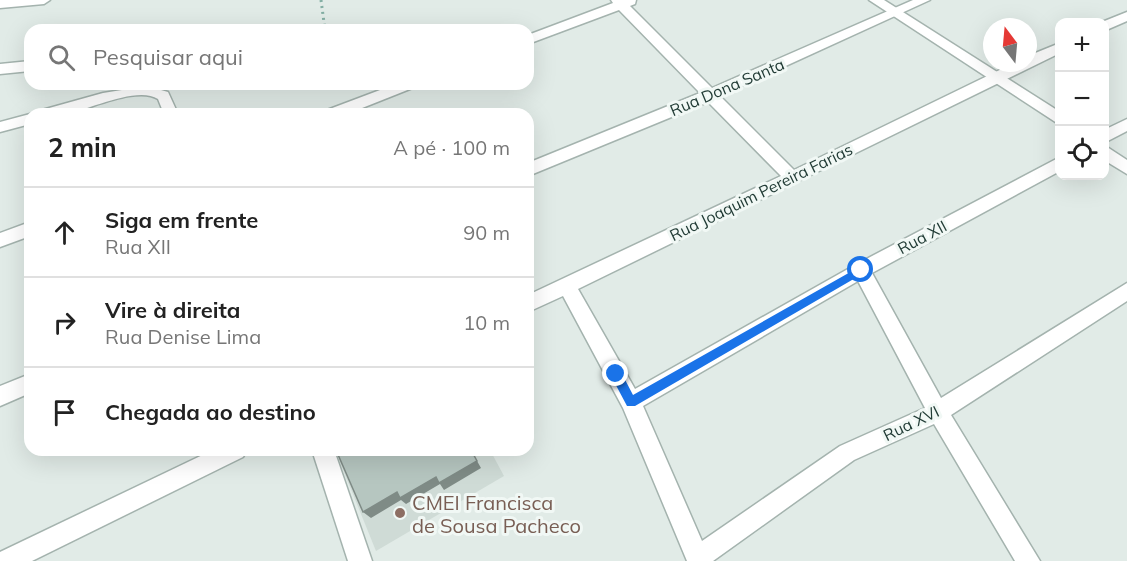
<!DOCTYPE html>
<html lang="pt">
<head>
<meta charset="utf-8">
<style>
	:root { --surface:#fff; --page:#f6f6f6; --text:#222; --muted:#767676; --line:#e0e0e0 }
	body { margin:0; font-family:Mulish,sans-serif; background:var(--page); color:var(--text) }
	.controls { position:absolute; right:18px; top:18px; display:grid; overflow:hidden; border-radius:12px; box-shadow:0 6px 24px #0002 }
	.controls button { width:54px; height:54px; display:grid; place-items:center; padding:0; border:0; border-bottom:2px solid var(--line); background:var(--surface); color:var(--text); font:30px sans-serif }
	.compass { position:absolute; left:983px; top:18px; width:54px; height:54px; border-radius:50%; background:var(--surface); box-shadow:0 6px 24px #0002; rotate:344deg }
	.stop { position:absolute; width:18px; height:18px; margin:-14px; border:4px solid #1a73e8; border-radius:50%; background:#fff }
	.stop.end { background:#1a73e8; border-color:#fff; box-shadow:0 2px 6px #0008 }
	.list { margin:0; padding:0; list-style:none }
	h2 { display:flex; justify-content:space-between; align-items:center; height:78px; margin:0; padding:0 24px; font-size:26px }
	h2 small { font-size:20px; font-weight:400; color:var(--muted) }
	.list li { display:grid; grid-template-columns:39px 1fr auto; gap:18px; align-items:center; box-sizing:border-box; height:90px; padding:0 24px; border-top:2px solid var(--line) }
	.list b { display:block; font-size:22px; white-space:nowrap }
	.list p { margin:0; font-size:20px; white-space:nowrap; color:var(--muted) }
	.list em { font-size:20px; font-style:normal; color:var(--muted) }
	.icon { flex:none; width:33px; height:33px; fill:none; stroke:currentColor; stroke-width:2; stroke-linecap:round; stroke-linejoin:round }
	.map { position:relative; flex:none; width:1127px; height:561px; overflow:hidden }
	.search { position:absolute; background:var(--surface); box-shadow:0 6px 24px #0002; left:24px; top:24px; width:510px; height:66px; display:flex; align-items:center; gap:15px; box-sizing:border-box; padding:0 21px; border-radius:18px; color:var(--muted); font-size:22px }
	.panel { position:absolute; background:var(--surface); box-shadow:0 6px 24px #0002; left:24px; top:108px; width:510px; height:348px; border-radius:18px }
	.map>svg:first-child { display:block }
	.built { fill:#cfdbd6 }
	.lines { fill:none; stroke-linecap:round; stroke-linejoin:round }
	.minor-casing { stroke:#a4b3ae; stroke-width:3 }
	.tertiary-casing { stroke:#a4b3ae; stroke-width:3 }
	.path { stroke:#82aea3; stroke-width:3; stroke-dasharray:2 4; stroke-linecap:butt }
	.minor { fill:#fff; fill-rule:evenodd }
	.tertiary { fill:#fff; fill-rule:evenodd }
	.shaded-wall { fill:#7f8b86 }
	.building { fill:#b6c6c0; stroke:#7f8b86; stroke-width:1.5 }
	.route { fill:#1a73e8 }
	.education-dot { fill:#8d6e63; stroke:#f1f8f5; stroke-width:2 }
	.labels { text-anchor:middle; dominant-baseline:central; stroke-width:6; stroke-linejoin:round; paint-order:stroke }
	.street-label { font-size:16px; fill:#223c36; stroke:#f1f8f5 }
	.near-education-label { font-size:20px; fill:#785e54; stroke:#f1f8f5; text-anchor:start }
</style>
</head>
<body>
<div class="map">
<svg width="1127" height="561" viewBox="0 0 1127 561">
	<rect width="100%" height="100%" fill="#e1ebe7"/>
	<path class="built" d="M335,450H490L504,476L376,551Z"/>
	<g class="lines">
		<g class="minor-casing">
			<g id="minor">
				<path d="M0,0H50L44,4L0,8Z"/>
				<path d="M611,0H636L635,4L630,6L712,88L913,0H930L720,96L794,170L1014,63H1028V56L1060,43V53L578,289L635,389L855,265L1060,157V171L872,273L941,398L1127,283V301L951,415L1040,561H1015L934,424L854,460L713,561H687L623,408L563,296L528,312V295L781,176L708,102L528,176V163L700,93L619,10L528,44V35L613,3ZM858,281L925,408L840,446L702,541L643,406Z"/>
				<path d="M1127,12V21L1104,31V22H1102Z"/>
				<path d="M30,61V71L0,74V64Z"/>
				<path d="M396,84H417L415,87L347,114H325L327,110Z"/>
				<path d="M147,86L168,92L178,114H164L158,99C137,85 87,111 64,114C56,115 47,114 40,114L42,110L103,93Z"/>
				<path d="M30,114V124L0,132V122Z"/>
				<path d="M1127,119V131L1104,143V130Z"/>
				<path d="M30,222V236L0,247V233Z"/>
				<path d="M30,374V393L0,406V386Z"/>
				<path d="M213,450H247L243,457L32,561H0V552Z"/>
				<path d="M312,450H334L372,561H348Z"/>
			</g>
		</g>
		<g class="tertiary-casing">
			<g id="tertiary">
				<path d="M869,0H884L1060,112V125Z"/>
				<path d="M1104,145L1127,160V174L1104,160Z"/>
			</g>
		</g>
		<path class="path" d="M321,0L325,30"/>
		<use href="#minor" class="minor"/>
		<use href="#tertiary" class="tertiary"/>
	</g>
	<path class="shaded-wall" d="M477,461L481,468L444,490L440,484L406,504L401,500L371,518L363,512L397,492Z"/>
	<path class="building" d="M336,450H471L477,461L439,483L436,477L400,498L397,492L363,512Z"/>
	<path class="route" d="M861,266L864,267V273L635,406H627L610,374L612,370H620L633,395Z"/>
	<circle class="education-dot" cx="400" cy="513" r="6"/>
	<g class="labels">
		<g class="street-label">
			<text transform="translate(727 87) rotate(-23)">Rua Dona Santa</text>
			<text transform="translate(761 192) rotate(-26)">Rua Joaquim Pereira Farias</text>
			<text transform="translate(922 237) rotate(-28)">Rua XII</text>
			<text transform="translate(911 423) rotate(-26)">Rua XVI</text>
		</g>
		<g class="near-education-label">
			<text x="412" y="502">CMEI Francisca<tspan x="412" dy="23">de Sousa Pacheco</tspan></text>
		</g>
	</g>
</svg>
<div class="controls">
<button>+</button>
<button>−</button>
<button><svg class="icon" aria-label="locate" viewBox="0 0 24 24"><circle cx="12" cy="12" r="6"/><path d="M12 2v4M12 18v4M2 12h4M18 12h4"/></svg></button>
</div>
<svg class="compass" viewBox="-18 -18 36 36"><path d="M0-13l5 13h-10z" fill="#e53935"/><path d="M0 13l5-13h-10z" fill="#767676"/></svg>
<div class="stop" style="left:861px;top:270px"></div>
<div class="stop end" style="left:616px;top:374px"></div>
<div class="search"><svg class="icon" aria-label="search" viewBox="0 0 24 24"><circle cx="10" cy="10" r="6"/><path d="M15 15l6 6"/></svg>Pesquisar aqui</div>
<section class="panel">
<h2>2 min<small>A pé · 100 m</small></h2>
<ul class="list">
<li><svg class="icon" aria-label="ahead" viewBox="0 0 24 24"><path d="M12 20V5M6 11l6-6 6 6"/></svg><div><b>Siga em frente</b><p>Rua XII</p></div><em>90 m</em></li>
<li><svg class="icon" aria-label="right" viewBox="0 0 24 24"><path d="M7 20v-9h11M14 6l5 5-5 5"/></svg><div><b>Vire à direita</b><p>Rua Denise Lima</p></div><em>10 m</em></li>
<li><svg class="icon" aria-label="arrive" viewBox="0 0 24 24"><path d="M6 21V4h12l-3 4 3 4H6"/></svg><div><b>Chegada ao destino</b></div></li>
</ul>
</section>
</div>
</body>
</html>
